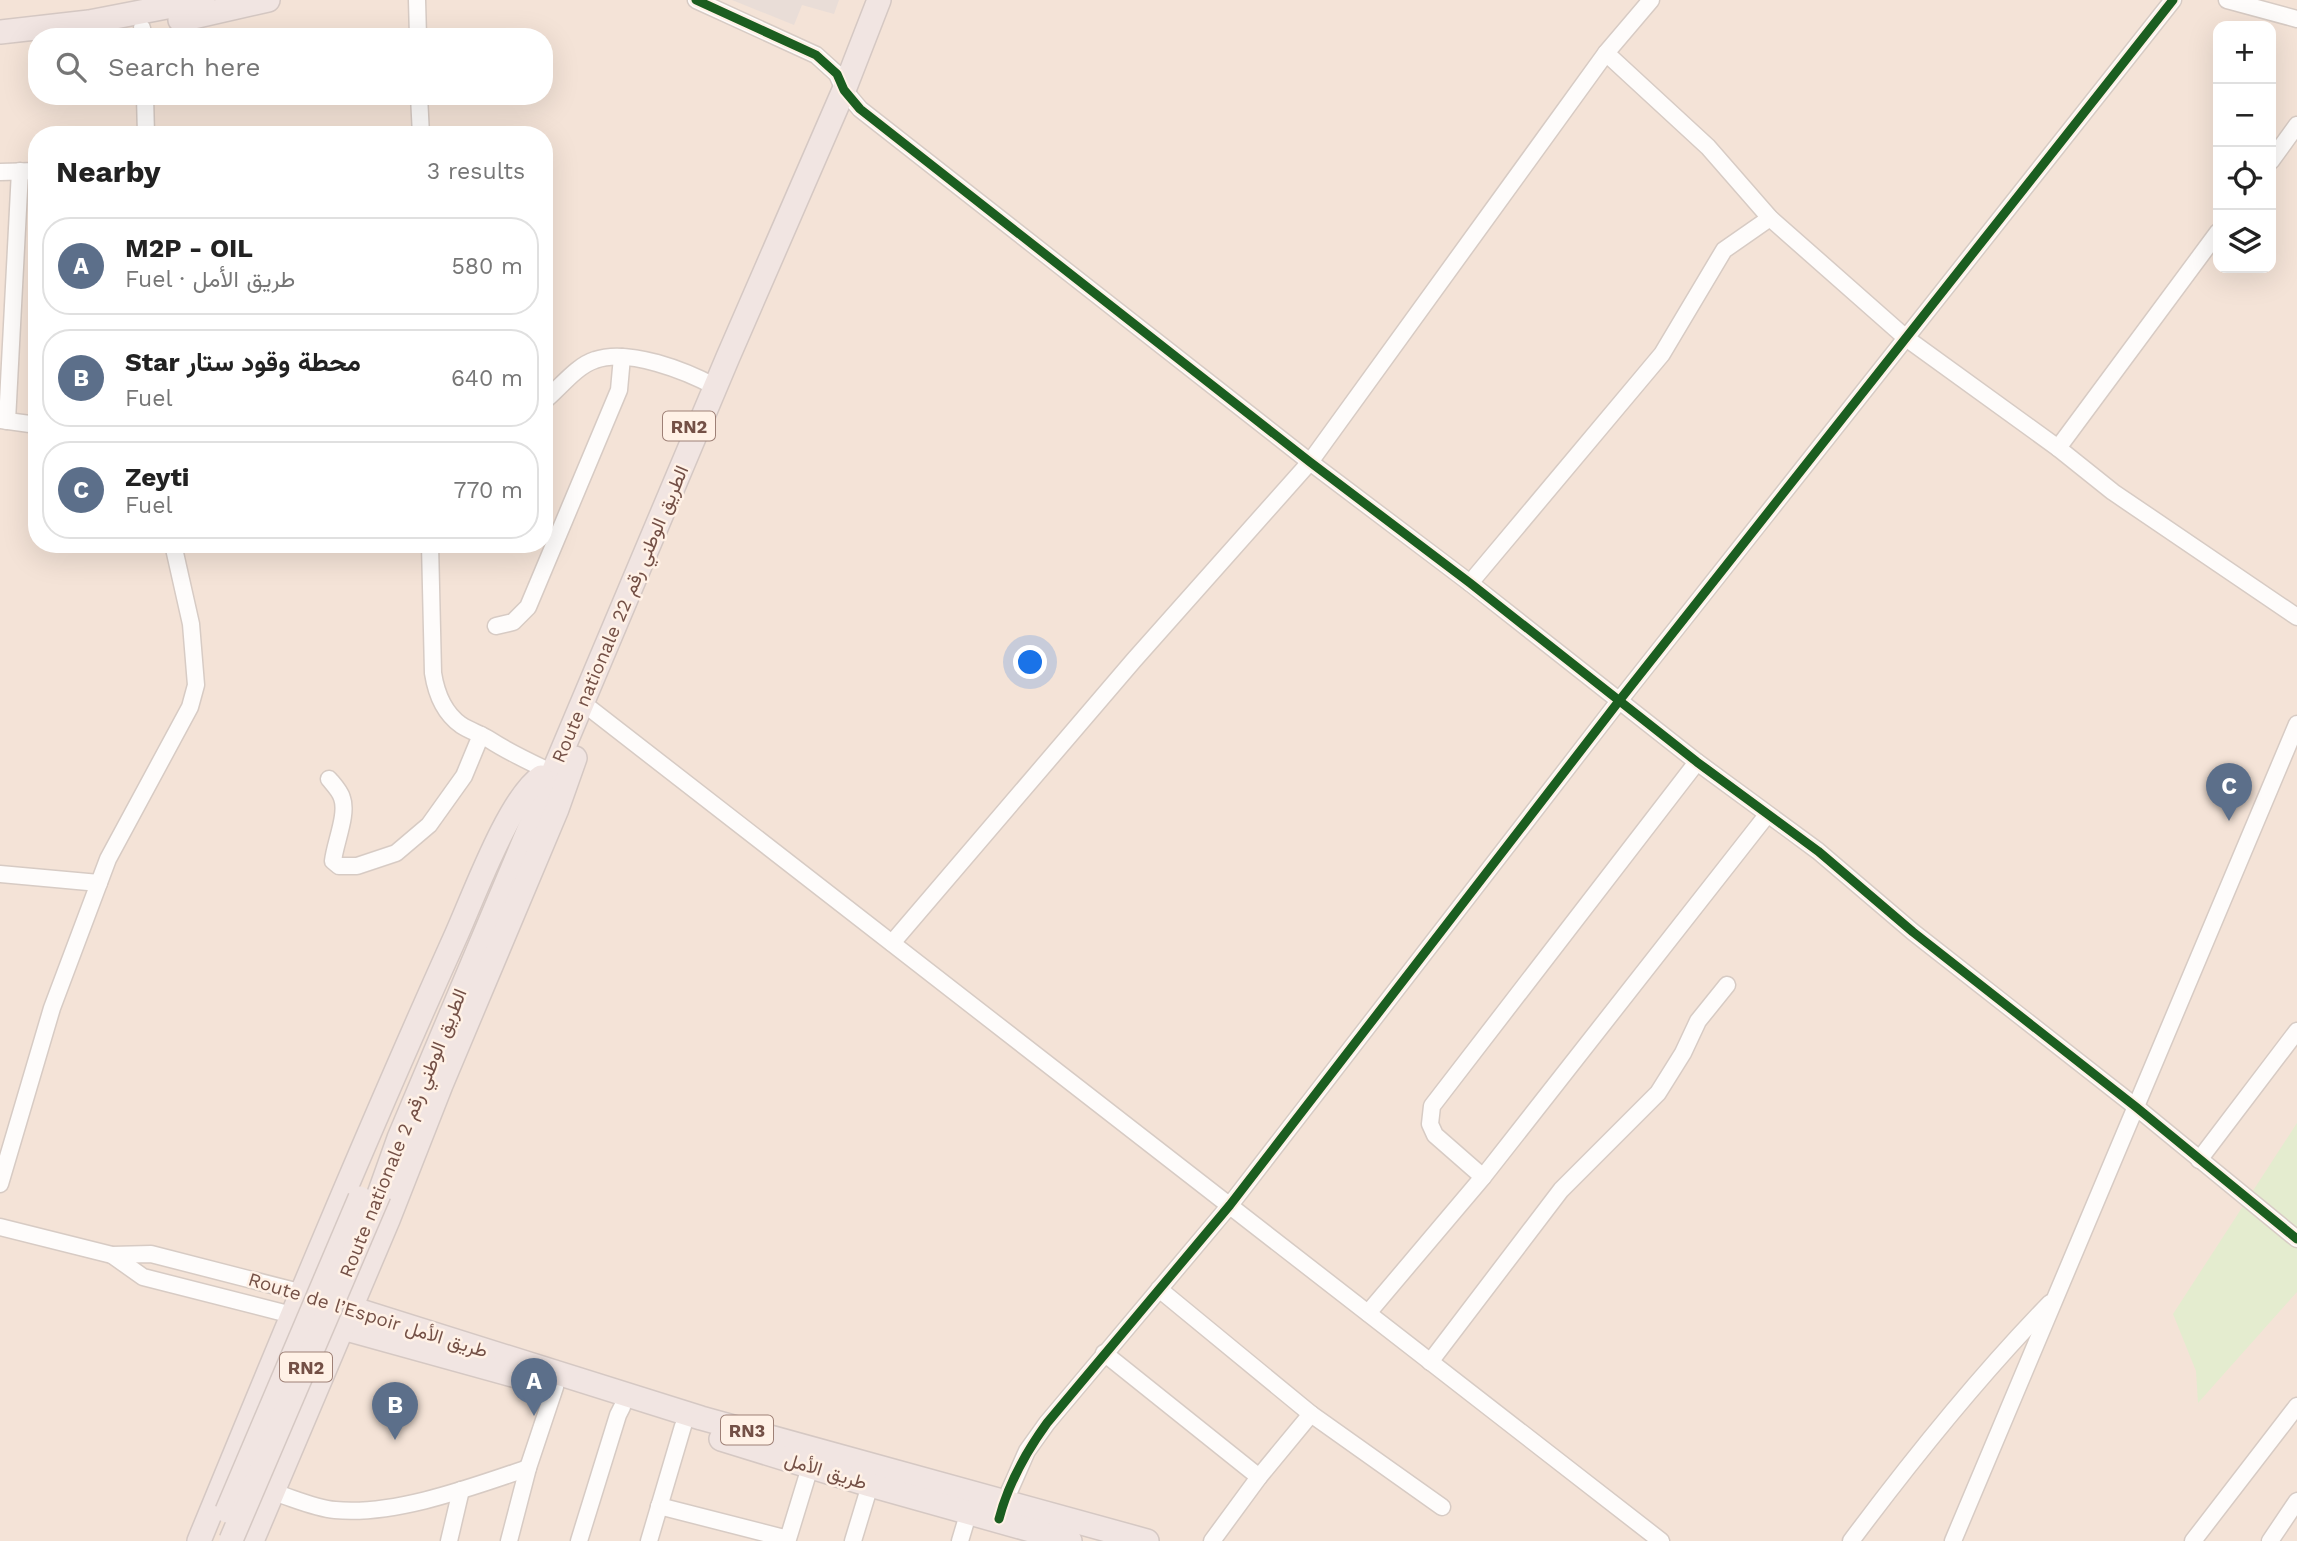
<!DOCTYPE html>
<html lang="en">
<head>
<meta charset="utf-8">
<style>
	:root { --surface:#fff; --page:#f6f6f6; --text:#222; --muted:#767676; --line:#e0e0e0; --accent:#a2877e }
	body { margin:0; font-family:"Work Sans",Vazirmatn,sans-serif; background:var(--page); color:var(--text) }
	.controls { position:absolute; right:21px; top:21px; display:grid; overflow:hidden; border-radius:14px; box-shadow:0 7px 28px #0002 }
	.controls button { width:63px; height:63px; display:grid; place-items:center; padding:0; border:0; border-bottom:2px solid var(--line); background:var(--surface); color:var(--text); font:35px sans-serif }
	.you { position:absolute; left:1031px; top:663px; width:24px; height:24px; margin:-18px; border:5px solid #fff; border-radius:50%; background:#1a73e8; box-shadow:0 0 0 10px #1a73e833 }
	.badge { display:grid; place-items:center; width:46px; height:46px; border-radius:50%; background:var(--accent); color:#fff; font-size:23px; font-weight:700 }
	.pin { position:absolute; translate:-50% -58px; filter:drop-shadow(0 2px 4px #0008) }
	.pin::after { content:''; position:absolute; top:37px; width:24px; height:21px; background:inherit; clip-path:polygon(0 0,100% 0,50% 100%) }
	.list { margin:0; padding:0; list-style:none }
	h2 { display:flex; justify-content:space-between; align-items:center; height:91px; margin:0; padding:0 28px; font-size:30px }
	h2 small { font-size:23px; font-weight:400; color:var(--muted) }
	.list li { display:grid; grid-template-columns:46px 1fr auto; gap:21px; align-items:center; box-sizing:border-box; height:98px; margin:0 14px 14px; padding:0 14px; border:2px solid var(--line); border-radius:28px }
	.list b { display:block; font-size:26px; white-space:nowrap }
	.list p { margin:0; font-size:23px; white-space:nowrap; color:var(--muted) }
	.list em { font-size:23px; font-style:normal; color:var(--muted) }
	.icon { flex:none; width:38px; height:38px; fill:none; stroke:currentColor; stroke-width:2; stroke-linecap:round; stroke-linejoin:round }
	.map { position:relative; flex:none; width:2297px; height:1541px; overflow:hidden }
	.search { position:absolute; background:var(--surface); box-shadow:0 7px 28px #0002; left:28px; top:28px; width:525px; height:77px; display:flex; align-items:center; gap:18px; box-sizing:border-box; padding:0 24px; border-radius:28px; color:var(--muted); font-size:26px }
	.panel { position:absolute; background:var(--surface); box-shadow:0 7px 28px #0002; left:28px; top:126px; width:525px; height:427px; border-radius:28px }
	.map>svg:first-child { display:block }
	.residential { fill:#f4e3d7; fill-rule:evenodd }
	.industrial { fill:#e9ddd7 }
	.green { fill:#e4eccf }
	.lines { fill:none; stroke-linecap:round; stroke-linejoin:round }
	.minor-casing { stroke:#d7cbc4; stroke-width:19 }
	.highway-casing { stroke:#d5c8c3; stroke-width:26 }
	.minor { stroke:#fefcfb; stroke-width:16 }
	.highway { stroke:#f1e5e2; stroke-width:23 }
	.highway-bridge-casing { stroke:#d5c8c3; stroke-width:26; stroke-linecap:butt }
	.highway-bridge { stroke:#f1e5e2; stroke-width:23 }
	.cycleway-casing { stroke:#fff1e6; stroke-width:13 }
	.cycleway { stroke:#1b5e20; stroke-width:9 }
	.labels { text-anchor:middle; dominant-baseline:central; stroke-width:5; stroke-linejoin:round; paint-order:stroke }
	.shield { fill:#fff1e6; stroke:#9e8076; stroke-width:2 }
	.shield-label { font-size:18px; font-weight:bold; fill:#745046 }
	.street-label { font-size:19px; fill:#745046; stroke:#fff1e6 }
</style>
</head>
<body>
<div class="map">
<svg width="2297" height="1541" viewBox="0 0 2297 1541">
	<rect width="100%" height="100%" fill="#f6eee6"/>
	<path class="residential" d="M0,0H2297V1541H0ZM2218,26H2271V268H2218ZM37,37H544V96H37ZM37,135H544V544H37Z"/>
	<path class="industrial" d="M732,0H839L834,14L802,5L794,25Z"/>
	<path class="green" d="M2297,1123V1292L2198,1403L2196,1371L2173,1314Z"/>
	<g class="lines">
		<g class="minor-casing">
			<g id="minor">
				<path d="M417,0L418,37"/>
				<path d="M696,0L816,55L837,74L844,90L860,109L1310,462L1470,583L1697,762L1818,851L1913,932L2136,1107L2297,1239"/>
				<path d="M2227,0L2297,19"/>
				<path d="M142,28L143,37"/>
				<path d="M1606,53L1708,147L1770,218L1906,338L2058,448L2113,492L2297,617"/>
				<path d="M145,96L146,135"/>
				<path d="M419,96L421,135"/>
				<path d="M2271,161L2297,125"/>
				<path d="M0,172L37,171"/>
				<path d="M544,401C560,388 576,366 595,360C629,348 686,371 716,387"/>
				<path d="M0,420L37,425"/>
				<path d="M7,421L20,171"/>
				<path d="M2058,448L2218,232"/>
				<path d="M430,544L433,673C436,692 444,713 461,725C470,731 481,734 490,740C510,753 532,763 553,773"/>
				<path d="M1470,583L1662,354L1724,250L1770,218"/>
				<path d="M496,626L513,622L528,607L619,390L622,357"/>
				<path d="M583,703L1661,1541"/>
				<path d="M329,779C334,785 340,791 342,798C348,814 335,843 333,861L339,866H357L396,853L429,825L464,776L481,735"/>
				<path d="M0,874L99,883"/>
				<path d="M892,943L1134,660L1310,462L1606,53L1651,0"/>
				<path d="M2199,1160L2297,1031"/>
				<path d="M1483,1177L1435,1135L1430,1124L1432,1106L1697,762"/>
				<path d="M0,1184L52,1008L108,859L190,707L196,685L191,624L173,544"/>
				<path d="M0,1227L112,1255L151,1254L303,1293"/>
				<path d="M112,1255L143,1277L292,1315"/>
				<path d="M1159,1289L1311,1414L1442,1507"/>
				<path d="M1368,1313L1483,1177L1767,815"/>
				<path d="M1104,1353L1259,1477"/>
				<path d="M1430,1362L1561,1190L1658,1093L1683,1053L1698,1021L1727,985"/>
				<path d="M273,1492C293,1498 314,1508 335,1510C394,1516 472,1487 528,1468"/>
				<path d="M659,1506L788,1539L810,1467"/>
				<path d="M1001,1510L1027,1451L1047,1423L1230,1205L1619,701L2173,0"/>
				<path d="M449,1541L461,1490"/>
				<path d="M509,1541L528,1468L555,1387"/>
				<path d="M579,1541L618,1415L622,1407"/>
				<path d="M649,1541L683,1426"/>
				<path d="M853,1541L870,1485"/>
				<path d="M960,1541L969,1511"/>
				<path d="M1212,1541L1259,1477L1311,1414"/>
				<path d="M1851,1541C1913,1458 1978,1377 2050,1303"/>
				<path d="M1953,1541L2297,724"/>
				<path d="M2193,1541L2297,1406"/>
				<path d="M2270,1541L2297,1501"/>
			</g>
		</g>
		<g class="highway-casing">
			<g id="highway">
				<path d="M180,20L268,0"/>
				<path d="M0,32L89,22L203,0"/>
				<path d="M379,1194L399,1138L728,357L844,90L879,0"/>
				<path d="M303,1293L701,1418L1147,1541"/>
				<path d="M328,1324L531,1380"/>
				<path d="M721,1439L870,1485L1070,1541"/>
				<path d="M199,1541C282,1339 365,1138 454,940C472,901 509,798 541,777"/>
				<path d="M252,1541L388,1220L441,1085L557,809L575,758"/>
			</g>
		</g>
		<use href="#minor" class="minor"/>
		<use href="#highway" class="highway"/>
		<g class="highway-bridge-casing">
			<g id="highway-bridge">
				<path d="M227,1511L360,1198"/>
				<path d="M231,1540L379,1194"/>
			</g>
		</g>
		<use href="#highway-bridge" class="highway-bridge"/>
		<g class="cycleway-casing">
			<g id="cycleway">
				<path d="M696,0L816,55L837,74L844,90L860,109L1310,462L1470,583L1697,762L1818,851L1913,932L2136,1107L2297,1239"/>
				<path d="M999,1519C1008,1484 1026,1452 1047,1423L1230,1205L1619,701L2173,0"/>
			</g>
		</g>
		<use href="#cycleway" class="cycleway"/>
	</g>
	<g class="labels">
		<g class="shield">
			<rect x="663" y="411.5" width="52" height="29" rx="5"/>
			<rect x="280" y="1352.5" width="52" height="29" rx="5"/>
			<rect x="721" y="1415.5" width="52" height="29" rx="5"/>
		</g>
		<g class="shield-label">
			<text x="689" y="426">RN2</text>
			<text x="306" y="1367">RN2</text>
			<text x="747" y="1430">RN3</text>
		</g>
		<g class="street-label">
			<text transform="translate(620 614) rotate(-67)">Route nationale 22 الطريق الوطني رقم</text>
			<text transform="translate(403 1133) rotate(-68)">Route nationale الطريق الوطني رقم 2</text>
			<text transform="translate(368 1315) rotate(17)">Route de l’Espoir طريق الأمل</text>
			<text transform="translate(826 1471) rotate(17)">طريق الأمل</text>
		</g>
	</g>
</svg>
<div class="controls">
<button>+</button>
<button>−</button>
<button><svg class="icon" aria-label="locate" viewBox="0 0 24 24"><circle cx="12" cy="12" r="6"/><path d="M12 2v4M12 18v4M2 12h4M18 12h4"/></svg></button>
<button><svg class="icon" aria-label="layers" viewBox="0 0 24 24"><path d="M12 4l9 5-9 5-9-5zM3 14l9 5 9-5"/></svg></button>
</div>
<div class="you"></div>
<div class="pin badge" style="left:534px;top:1416px;background:#5c6f8a">A</div>
<div class="pin badge" style="left:395px;top:1440px;background:#5c6f8a">B</div>
<div class="pin badge" style="left:2229px;top:821px;background:#5c6f8a">C</div>
<div class="search"><svg class="icon" aria-label="search" viewBox="0 0 24 24"><circle cx="10" cy="10" r="6"/><path d="M15 15l6 6"/></svg>Search here</div>
<section class="panel">
<h2>Nearby<small>3 results</small></h2>
<ul class="list">
<li><span class="badge" style="background:#5c6f8a">A</span><div><b>M2P - OIL</b><p>Fuel · طريق الأمل</p></div><em>580 m</em></li>
<li><span class="badge" style="background:#5c6f8a">B</span><div><b>Star محطة وقود ستار</b><p>Fuel</p></div><em>640 m</em></li>
<li><span class="badge" style="background:#5c6f8a">C</span><div><b>Zeyti</b><p>Fuel</p></div><em>770 m</em></li>
</ul>
</section>
</div>
</body>
</html>
